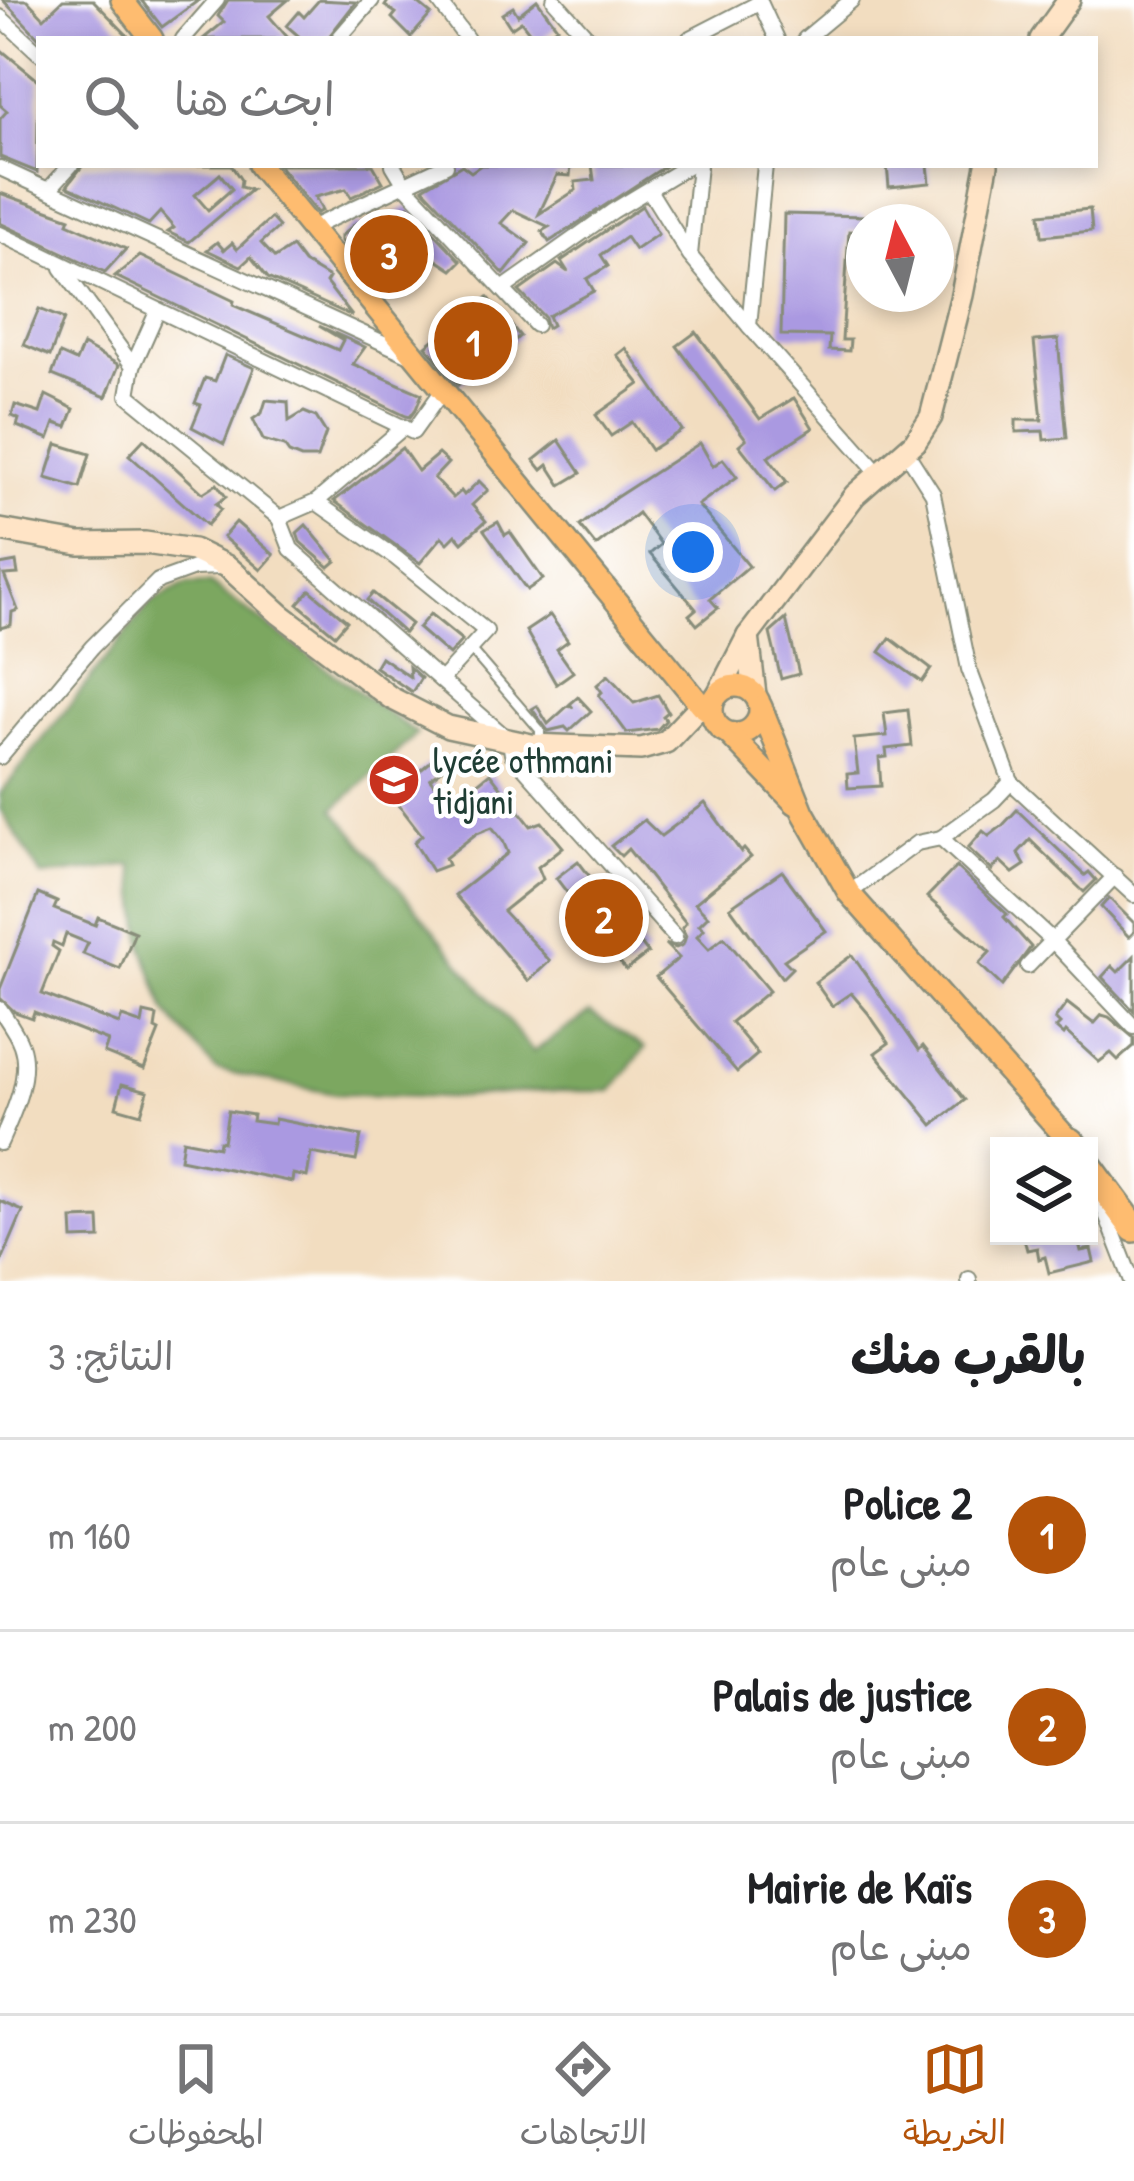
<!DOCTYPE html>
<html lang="ar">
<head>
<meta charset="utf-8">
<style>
	:root { --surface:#fff; --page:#f2f2f2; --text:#202124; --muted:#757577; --line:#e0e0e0; --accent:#b45309 }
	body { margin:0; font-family:"Patrick Hand","Playpen Sans Arabic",sans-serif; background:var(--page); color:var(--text); direction:rtl }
	.controls { position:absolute; right:36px; bottom:36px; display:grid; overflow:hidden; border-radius:0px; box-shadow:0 6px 18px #0003 }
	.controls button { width:108px; height:108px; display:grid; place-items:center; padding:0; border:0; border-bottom:3px solid var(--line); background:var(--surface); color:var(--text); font:60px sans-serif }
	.compass { position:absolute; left:846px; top:204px; width:108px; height:108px; border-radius:50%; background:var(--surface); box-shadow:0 6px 18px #0003; rotate:353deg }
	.you { position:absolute; left:693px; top:552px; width:42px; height:42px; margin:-30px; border:9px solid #fff; border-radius:50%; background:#1a73e8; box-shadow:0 0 0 18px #1a73e833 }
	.badge { display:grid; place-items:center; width:78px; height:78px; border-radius:50%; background:var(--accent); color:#fff; font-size:39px; font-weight:700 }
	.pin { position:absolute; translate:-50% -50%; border:6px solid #fff; box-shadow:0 3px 12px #0006 }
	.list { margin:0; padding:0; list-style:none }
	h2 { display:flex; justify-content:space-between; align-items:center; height:156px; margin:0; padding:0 48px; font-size:51px }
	h2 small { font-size:39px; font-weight:400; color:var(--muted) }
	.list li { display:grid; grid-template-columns:78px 1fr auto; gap:36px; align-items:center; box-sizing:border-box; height:192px; padding:0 48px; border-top:3px solid var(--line) }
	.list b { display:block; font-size:45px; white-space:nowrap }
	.list p { margin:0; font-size:39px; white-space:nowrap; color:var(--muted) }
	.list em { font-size:39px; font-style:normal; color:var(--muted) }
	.icon { flex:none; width:66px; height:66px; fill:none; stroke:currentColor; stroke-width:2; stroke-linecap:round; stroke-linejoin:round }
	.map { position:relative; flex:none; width:1134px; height:1281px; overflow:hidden; direction:ltr }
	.search { position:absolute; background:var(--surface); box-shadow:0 6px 18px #0003; left:36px; right:36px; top:36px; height:132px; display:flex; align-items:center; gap:30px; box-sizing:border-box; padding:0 42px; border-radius:0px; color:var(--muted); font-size:45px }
	.sheet { height:732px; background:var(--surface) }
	nav { display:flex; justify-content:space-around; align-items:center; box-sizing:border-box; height:168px; border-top:3px solid var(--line); background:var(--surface); font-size:33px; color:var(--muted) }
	nav a { display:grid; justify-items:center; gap:6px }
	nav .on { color:var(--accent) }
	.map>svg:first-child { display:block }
	.forest { fill:#7ca760; stroke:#4e724a; stroke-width:3 }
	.building { fill:#aa99e1; fill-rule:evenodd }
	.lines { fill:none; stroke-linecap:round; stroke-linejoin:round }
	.lane-casing { stroke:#888d7a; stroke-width:12 }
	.street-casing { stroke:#888d7a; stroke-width:18 }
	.secondary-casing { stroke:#888d7a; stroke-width:26 }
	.primary-casing { stroke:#888d7a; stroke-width:26 }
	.highway-casing { stroke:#888d7a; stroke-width:32 }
	.lane { stroke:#fff; stroke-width:8 }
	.street { stroke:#fff; stroke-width:14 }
	.secondary { stroke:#ffe4c6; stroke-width:21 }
	.primary { stroke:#febc70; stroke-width:21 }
	.highway { stroke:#febc70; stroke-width:27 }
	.labels { text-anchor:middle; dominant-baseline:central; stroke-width:9; stroke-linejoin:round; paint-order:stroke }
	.poi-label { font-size:36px; fill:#1f3d34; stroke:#fff; text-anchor:start }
</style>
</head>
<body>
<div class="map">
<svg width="1134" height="1281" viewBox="0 0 1134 1281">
	<rect width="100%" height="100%" fill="#fff"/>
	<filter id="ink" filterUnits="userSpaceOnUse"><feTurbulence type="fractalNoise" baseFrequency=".00833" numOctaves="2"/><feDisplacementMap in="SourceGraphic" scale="24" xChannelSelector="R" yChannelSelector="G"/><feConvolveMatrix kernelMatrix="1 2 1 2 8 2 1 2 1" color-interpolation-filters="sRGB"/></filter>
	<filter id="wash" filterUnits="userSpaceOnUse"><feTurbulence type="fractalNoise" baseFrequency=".004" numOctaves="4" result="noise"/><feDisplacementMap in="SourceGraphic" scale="48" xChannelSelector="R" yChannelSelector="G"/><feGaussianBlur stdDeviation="2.7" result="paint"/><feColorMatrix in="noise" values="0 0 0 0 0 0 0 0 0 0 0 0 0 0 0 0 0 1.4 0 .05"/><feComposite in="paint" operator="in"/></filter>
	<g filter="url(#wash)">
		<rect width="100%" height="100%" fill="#f2ddc0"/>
		<path class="forest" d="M209,583L417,734L334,809L533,1052L590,1013L645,1048L611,1091H540L448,1098L335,1094L216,1070L166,1012L144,949L133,865L42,876L0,809V794L150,603L186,584Z"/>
		<g id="blocks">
			<g class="building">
				<path d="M3,0H27L44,18L63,0H93L127,35L121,39H40Z"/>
				<path d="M141,0H199L162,27Z"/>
				<path d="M228,0H288L269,16L289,39H203L224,22L218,16Z"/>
				<path d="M319,0L356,2L327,39H302L287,26L299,12L304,17Z"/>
				<path d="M389,0H414L431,14L411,37L392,18L396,13L385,6Z"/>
				<path d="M537,0L557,27L541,39H535L521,21L511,28L502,14L513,7L518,15Z"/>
				<path d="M0,49L39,81L37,172L0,157V119L7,111L0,105Z"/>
				<path d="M83,165H231L241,180L240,187L251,190L189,242L168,232L174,228L160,212L149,224L67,186ZM220,174L232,189L208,210L195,195Z"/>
				<path d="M278,165H373L383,182L351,197L346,189L315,197L322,210L317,213Z"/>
				<path d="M462,165L471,172L481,165H571L570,176L557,175L539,214L576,190L575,182L594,180L592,165H667L549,242L542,231L549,227L513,210L501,223L529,243L504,274L423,188Z"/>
				<path d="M887,165H928L930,183L889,187Z"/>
				<path d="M0,193L70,218L68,223L126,249L105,272L0,223Z"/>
				<path d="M409,206L461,261L452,270L432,257L418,261L383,286L365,264L361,266L341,241V236L356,223L370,238L392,221L390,217Z"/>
				<path d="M642,206L658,234L635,250L626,237L601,255L608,266L587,279L594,291L548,316L552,325L547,328L544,317L519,291L557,264L568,272L561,261Z"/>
				<path d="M1090,209L1092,231L1042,236L1040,214Z"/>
				<path d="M784,214L864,216V232L849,231L842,340H850L849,351L829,350L830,336L781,335Z"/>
				<path d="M271,218L279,227L261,243L275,258L292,247L304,263L329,278L326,283L352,316L268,278L251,257L241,266L207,250L217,242L224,250L232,243L237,249Z"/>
				<path d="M140,256L234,301L233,305L338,350L343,340L319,326L365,347L353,364L422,394L416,409L410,417L406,416L115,276Z"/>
				<path d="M488,297L520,336L458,385L426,346Z"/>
				<path d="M39,309L64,319L50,356L24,345Z"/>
				<path d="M696,332L760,419L794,398L813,428L768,457L787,482L775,491L739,445L746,439L677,346Z"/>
				<path d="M1058,339L1067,438L1044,440L1043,431L1016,432V420H1042L1034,341Z"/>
				<path d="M83,345L119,365L106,397L52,375L60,354L76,361Z"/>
				<path d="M626,348L682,430L651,450L632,422L611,436L596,415L640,384L617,355Z"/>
				<path d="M225,355L254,368L224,444L192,427L201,405L195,403L205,378L215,381Z"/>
				<path d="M46,395L74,409L67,427L55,423L49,439L17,426L19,419L12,416L15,405L40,413Z"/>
				<path d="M266,400L288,402L289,421L304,412L316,417L326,433L317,458H301L289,453L284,446L263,440L253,419L262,413Z"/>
				<path d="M144,439L203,493L217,484L226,497L216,504L221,509L207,525L129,455Z"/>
				<path d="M559,440L581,473L561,485L548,465L542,470L534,460Z"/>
				<path d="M700,443L713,466L723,459L737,477L698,505L749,566L710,599L718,608L697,625L689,615L696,609L650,554L661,544L638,513L596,546L580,526L615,498Z"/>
				<path d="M57,444L90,454L80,488L46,478Z"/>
				<path d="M402,448L418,471L438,454L448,463L434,478L453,498L461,491L464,495L479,481L488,490L472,505L486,521L462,542L456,535L448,543L442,537L420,563L334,501Z"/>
				<path d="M236,522L274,555L261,570L223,537Z"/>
				<path d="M498,522L505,535L510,532L543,579L527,590L484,530Z"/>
				<path d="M306,525L336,561L329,567L300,542L297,533Z"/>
				<path d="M16,562L18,574L4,575L18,610L12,612L11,625L0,628V565Z"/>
				<path d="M310,590L347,621L335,635L298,604Z"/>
				<path d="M373,593L411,624L404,633L367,600Z"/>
				<path d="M430,614L462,640L449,655L418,628Z"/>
				<path d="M550,615L568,641L557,649L573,672L556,684L526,631Z"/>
				<path d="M786,619L799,674L781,679L770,633Z"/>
				<path d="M890,638L931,669L922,682L880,652Z"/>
				<path d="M381,657L410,677L409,667L421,678L412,692L375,667Z"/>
				<path d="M608,675L634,703L658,695L668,712L663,716L666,720L658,729L627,733L599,695L602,692L597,685Z"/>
				<path d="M578,697L591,711L569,731L565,727L548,731L532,709L537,706L548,724L569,705L573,708L570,704Z"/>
				<path d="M908,710L912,746L886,749L887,757L879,758L881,786L848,788L847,774L858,773L854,739L887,736L884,713Z"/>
				<path d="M435,758L443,769L430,779L450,805L490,773L531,826L542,822L563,847L538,867L543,879L503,911L550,961L528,981L455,895L508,853L503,841L492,827L477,833L445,858L448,865L432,871L414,842L422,835L391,795Z"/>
				<path d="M705,803L741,852L744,849L751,857L695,903L708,916L699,925L704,929L697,936L709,949L724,937L769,991L731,1022L758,1054L737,1072L656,977L679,958L665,944L676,948L683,945L686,936L682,928L686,923L628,849L621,856L611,846L644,820L661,836Z"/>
				<path d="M1017,810L1085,875L1089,872L1096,880L1084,892L1030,840L1018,853L1025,865L1013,873L1000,861L992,870L968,848L983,831L989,836L1002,826Z"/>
				<path d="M578,861L648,953L626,970L556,878Z"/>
				<path d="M956,867L1007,914L1004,917L1031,947L1002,986L979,964L990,952L927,897Z"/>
				<path d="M782,871L826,931L784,960L792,968L782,978L730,907Z"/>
				<path d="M38,894L57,902L54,909L95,925L98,917L135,932L120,969L83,954L88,943L66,934L62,946L53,942L52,946L59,951L42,994L119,1024L122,1017L142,1024L144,1013L157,1016L155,1029L159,1031L144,1069L104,1053L108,1041L34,1012L32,1018L15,1012L0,998V989Z"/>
				<path d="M1109,898L1134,923V932L1129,937L1101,907Z"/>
				<path d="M852,955L919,1050L923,1046L965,1100L933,1125L875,1053L889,1043L868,1013L851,993L832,1006L815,982Z"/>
				<path d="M1134,956V1011L1102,977L1112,966L1118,972Z"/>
				<path d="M1067,1003L1094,1024L1102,1015L1109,1017L1134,1038V1046L1118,1060L1111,1053L1099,1062L1066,1032L1064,1035L1056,1028L1060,1024L1055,1019Z"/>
				<path d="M122,1084L148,1091L141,1114L116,1107Z"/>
				<path d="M228,1111L253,1115L252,1121L274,1124L275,1119L361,1136L356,1161L311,1153L307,1177L293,1174L292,1182L180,1159L183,1140L218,1147L219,1141L223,1142Z"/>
				<path d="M0,1201L23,1211L0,1265Z"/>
				<path d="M99,1218L100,1238L73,1239L72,1219Z"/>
				<path d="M1035,1236H1077L1081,1251L1091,1249L1094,1262L1049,1273L1045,1257L1039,1259L1037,1248L1027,1250L1024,1239Z"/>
			</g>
		</g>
	</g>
	<g filter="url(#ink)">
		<use href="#blocks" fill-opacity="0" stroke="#888d7a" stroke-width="3"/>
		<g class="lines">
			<g class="lane-casing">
				<path id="lane" d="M471,650L540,730V741"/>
			</g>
			<g class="street-casing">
				<g id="street">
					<path d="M438,0L467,39"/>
					<path d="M554,0L589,39"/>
					<path d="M759,0L777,39"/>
					<path d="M0,17L39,53"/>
					<path d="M183,39L217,0"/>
					<path d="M338,39L372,0"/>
					<path d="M689,39L759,3"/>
					<path d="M805,39L852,0"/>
					<path d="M393,165L405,185L536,325"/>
					<path d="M765,165L749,326L878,472"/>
					<path d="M0,168L410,355"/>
					<path d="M50,188L71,165"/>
					<path d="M649,190L690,256L749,326"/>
					<path d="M311,228L446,165"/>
					<path d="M0,234L413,432L443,390"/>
					<path d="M690,255L699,165"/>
					<path d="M62,268L133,366L128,395L279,518L316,502L404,427"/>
					<path d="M504,288L613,211L689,165"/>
					<path d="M133,366L157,312"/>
					<path d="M905,450L933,494L969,669L1011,782L994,800L941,838"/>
					<path d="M316,502L396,558L486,631L441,680"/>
					<path d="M279,518L291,549L510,741L512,754L675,937"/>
					<path d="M0,757L92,647L158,581L194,568L220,567"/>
					<path d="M1011,782L1134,895"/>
					<path d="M849,893L917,843L941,838L1052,940L1134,1027"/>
					<path d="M1028,966L1115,876"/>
					<path d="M0,1009C7,1020 17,1033 21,1045C32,1075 12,1116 0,1143"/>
					<path d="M1100,1199L1132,1281"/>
					<path d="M969,1281V1279"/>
				</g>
			</g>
			<g class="secondary-casing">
				<g id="secondary">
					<path d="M1041,39L1069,0"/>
					<path d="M0,530L79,544L145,543L193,550L228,567L280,614L391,698L448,727L531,745L641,749L666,742L701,705"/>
					<path d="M748,636L755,695"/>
					<path d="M718,694L748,636L855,495L915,442L931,417L962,295L987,165"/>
				</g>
			</g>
			<g class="primary-casing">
				<g id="primary">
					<path d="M122,0L152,39"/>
					<path d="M259,165L701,705L712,713"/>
					<circle cx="736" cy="710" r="24"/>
					<path d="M761,707L803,812L849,893L1070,1142"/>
					<path d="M729,734L795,803"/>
				</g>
			</g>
			<g class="highway-casing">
				<g id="highway">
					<path d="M1070,1142L1074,1146"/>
					<path d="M1089,1167L1134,1228"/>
				</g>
			</g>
			<use href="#lane" class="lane"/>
			<use href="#street" class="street"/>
			<use href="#secondary" class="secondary"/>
			<use href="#primary" class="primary"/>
			<use href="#highway" class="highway"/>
		</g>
	</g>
	<defs>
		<g id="school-disc" transform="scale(2.7)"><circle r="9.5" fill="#c8321e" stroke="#fff"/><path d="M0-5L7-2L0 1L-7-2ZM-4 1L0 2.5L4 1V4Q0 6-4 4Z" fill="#fff"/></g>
	</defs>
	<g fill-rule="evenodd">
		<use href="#school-disc" x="394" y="780"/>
	</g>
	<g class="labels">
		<g class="poi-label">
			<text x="433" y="759">lycée othmani<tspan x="433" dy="41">tidjani</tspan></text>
		</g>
	</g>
</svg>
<div class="controls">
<button><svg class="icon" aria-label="layers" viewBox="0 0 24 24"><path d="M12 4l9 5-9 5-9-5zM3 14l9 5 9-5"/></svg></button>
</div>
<svg class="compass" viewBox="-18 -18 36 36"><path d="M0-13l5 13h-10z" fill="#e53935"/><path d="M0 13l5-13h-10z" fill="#757577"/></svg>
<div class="you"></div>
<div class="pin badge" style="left:473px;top:341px">1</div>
<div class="pin badge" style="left:604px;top:918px">2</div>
<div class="pin badge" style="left:389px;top:254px">3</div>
<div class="search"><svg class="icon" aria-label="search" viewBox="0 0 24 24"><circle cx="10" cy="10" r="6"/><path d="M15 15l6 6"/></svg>ابحث هنا</div>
</div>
<section class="sheet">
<h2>بالقرب منك<small>النتائج: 3</small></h2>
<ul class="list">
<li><span class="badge">1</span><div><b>Police 2</b><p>مبنى عام</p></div><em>160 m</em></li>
<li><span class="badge">2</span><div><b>Palais de justice</b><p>مبنى عام</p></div><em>200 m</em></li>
<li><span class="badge">3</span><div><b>Mairie de Kaïs</b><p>مبنى عام</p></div><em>230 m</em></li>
</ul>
</section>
<nav>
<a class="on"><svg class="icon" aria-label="map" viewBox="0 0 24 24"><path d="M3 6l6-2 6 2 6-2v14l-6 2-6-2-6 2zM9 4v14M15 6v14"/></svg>الخريطة</a>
<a><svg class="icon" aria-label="directions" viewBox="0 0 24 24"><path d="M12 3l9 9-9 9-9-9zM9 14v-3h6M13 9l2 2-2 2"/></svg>الاتجاهات</a>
<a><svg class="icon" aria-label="saved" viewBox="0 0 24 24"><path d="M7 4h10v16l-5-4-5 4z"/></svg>المحفوظات</a>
</nav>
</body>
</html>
